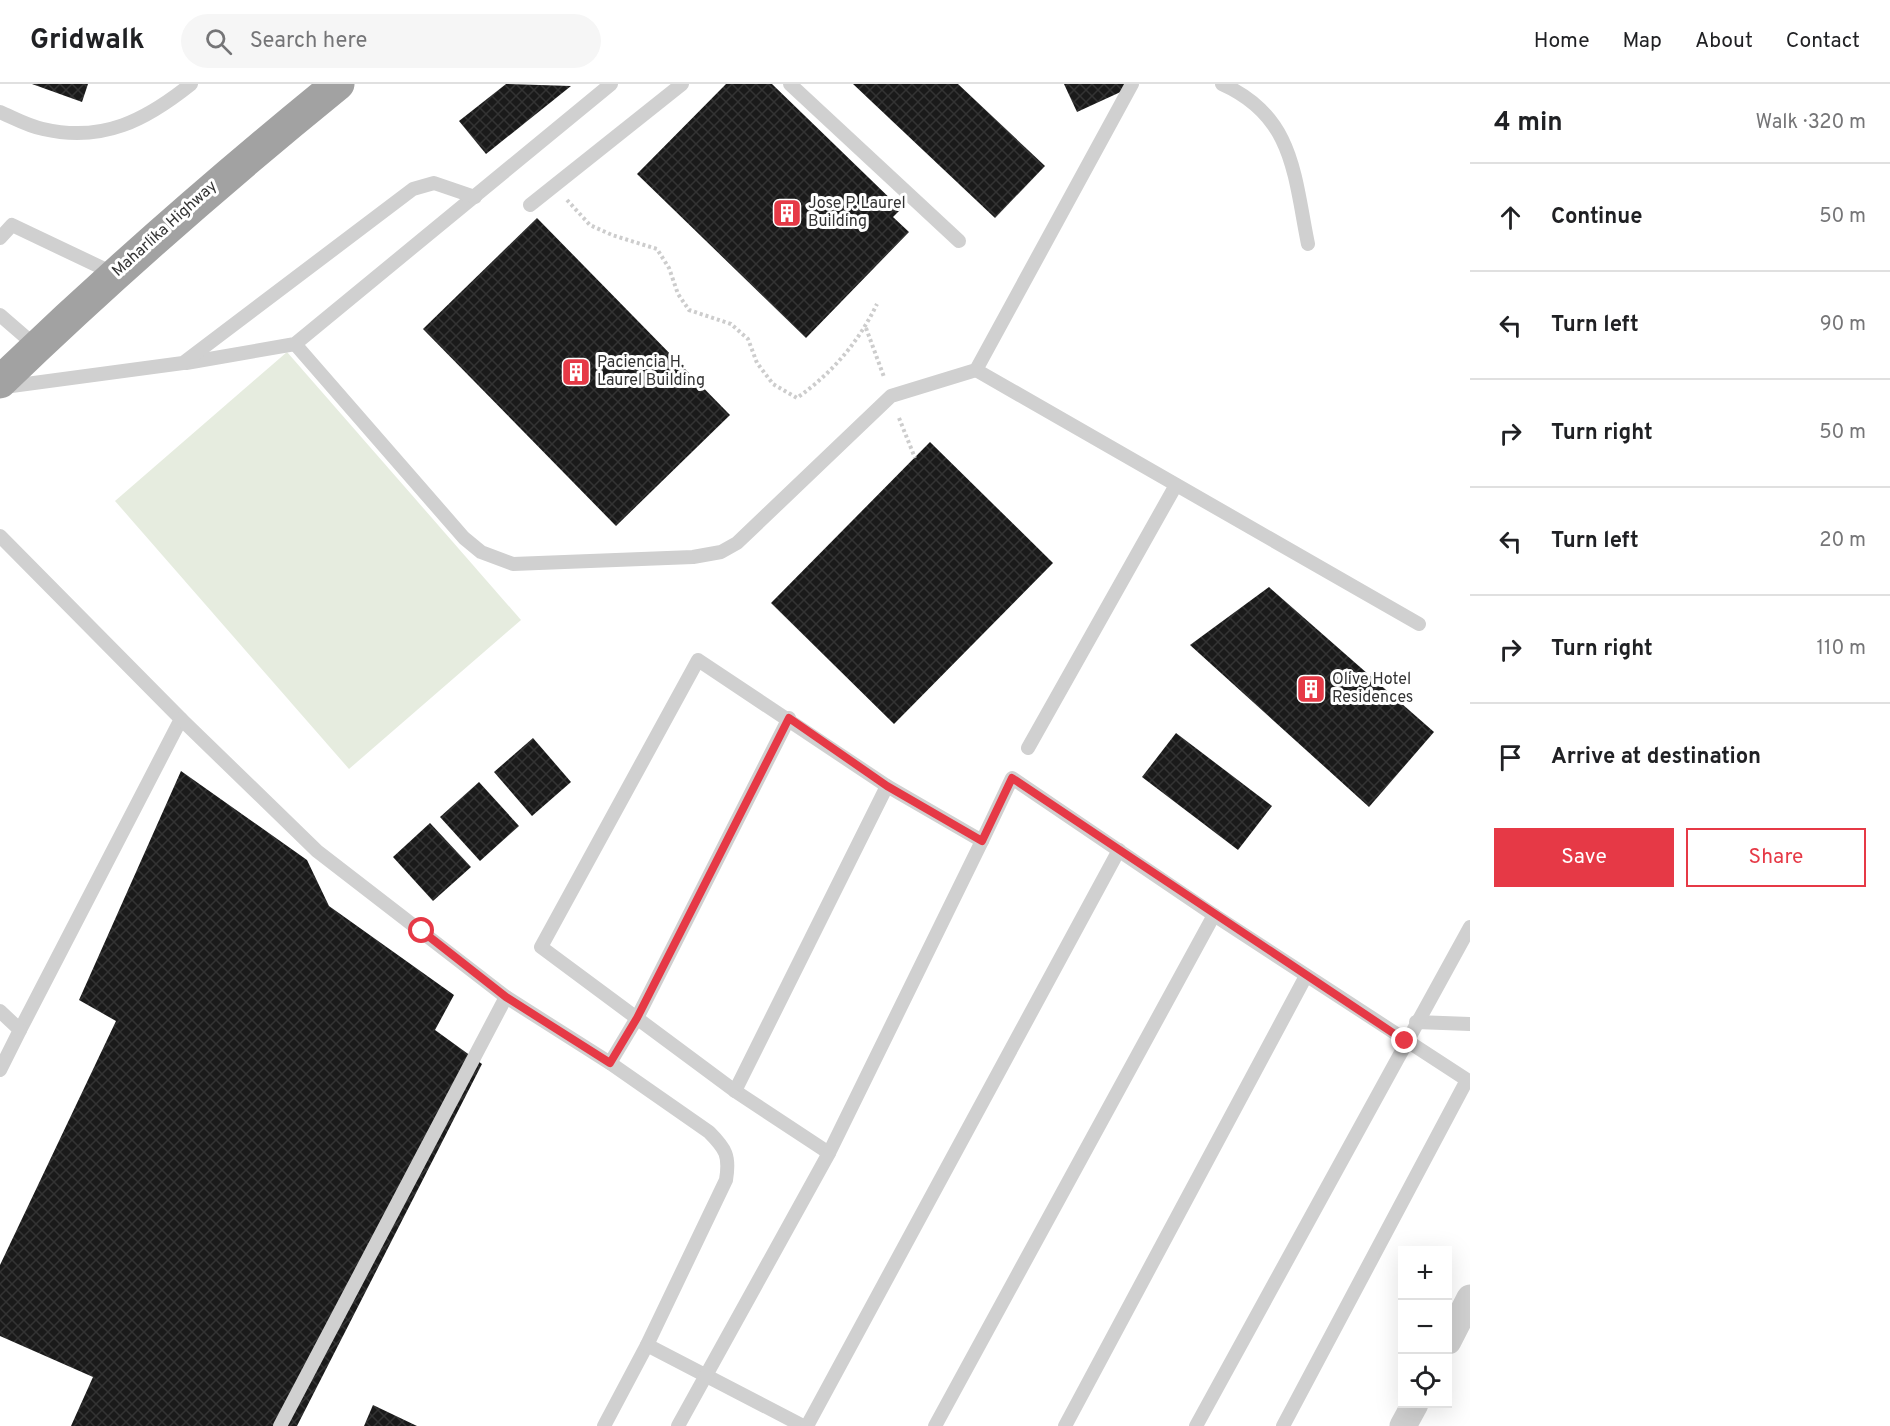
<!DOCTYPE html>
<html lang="en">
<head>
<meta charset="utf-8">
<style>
	:root { --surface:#fff; --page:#f6f6f6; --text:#202124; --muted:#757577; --line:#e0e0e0; --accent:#e63946 }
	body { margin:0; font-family:Overpass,sans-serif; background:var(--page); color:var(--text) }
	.controls { position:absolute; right:18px; bottom:18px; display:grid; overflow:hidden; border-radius:0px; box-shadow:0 6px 24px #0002 }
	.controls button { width:54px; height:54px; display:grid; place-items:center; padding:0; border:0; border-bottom:2px solid var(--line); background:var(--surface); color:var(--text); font:30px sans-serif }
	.stop { position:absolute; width:18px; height:18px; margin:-14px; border:4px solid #e63946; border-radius:50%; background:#fff }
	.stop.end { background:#e63946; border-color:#fff; box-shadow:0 2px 6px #0008 }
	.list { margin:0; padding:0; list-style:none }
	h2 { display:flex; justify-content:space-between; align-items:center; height:78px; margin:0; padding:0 24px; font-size:26px }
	h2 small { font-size:20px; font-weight:400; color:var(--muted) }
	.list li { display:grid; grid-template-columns:39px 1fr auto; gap:18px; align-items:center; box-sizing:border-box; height:108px; padding:0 24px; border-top:2px solid var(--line) }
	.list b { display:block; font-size:22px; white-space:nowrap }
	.list em { font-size:20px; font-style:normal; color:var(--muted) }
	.actions { display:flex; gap:12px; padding:18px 24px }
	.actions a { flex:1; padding:14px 0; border:2px solid var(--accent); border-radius:0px; text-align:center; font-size:21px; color:var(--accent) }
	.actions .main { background:var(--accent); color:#fff }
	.icon { flex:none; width:33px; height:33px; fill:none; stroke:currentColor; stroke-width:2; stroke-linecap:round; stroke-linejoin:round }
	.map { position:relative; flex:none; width:1470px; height:1342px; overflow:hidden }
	header { display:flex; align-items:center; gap:36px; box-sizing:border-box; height:84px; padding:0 30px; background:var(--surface); border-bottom:2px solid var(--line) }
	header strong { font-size:28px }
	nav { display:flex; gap:33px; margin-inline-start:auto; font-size:21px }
	.search { width:420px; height:54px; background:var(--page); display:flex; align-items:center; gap:15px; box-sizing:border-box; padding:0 21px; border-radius:33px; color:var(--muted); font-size:22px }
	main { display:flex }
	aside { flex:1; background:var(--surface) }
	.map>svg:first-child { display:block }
	.park { fill:#e6ecdf }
	.building { fill:url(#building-cross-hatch) }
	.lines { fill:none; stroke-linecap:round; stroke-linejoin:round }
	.path { stroke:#cdcdcd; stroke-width:4; stroke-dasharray:3 3; stroke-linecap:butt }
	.service { stroke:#d0d0d0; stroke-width:14 }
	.minor { stroke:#d0d0d0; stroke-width:27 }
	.trunk { stroke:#a2a2a2; stroke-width:33 }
	.route { stroke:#e63946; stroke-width:8 }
	.labels { text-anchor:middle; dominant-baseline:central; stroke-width:6; stroke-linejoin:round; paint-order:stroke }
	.poi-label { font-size:16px; fill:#333; stroke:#fff; text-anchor:start }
	.street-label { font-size:16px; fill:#333; stroke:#fff }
</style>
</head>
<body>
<header>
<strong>Gridwalk</strong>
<div class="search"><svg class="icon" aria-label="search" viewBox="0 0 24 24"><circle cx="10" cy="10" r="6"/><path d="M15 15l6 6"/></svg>Search here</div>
<nav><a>Home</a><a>Map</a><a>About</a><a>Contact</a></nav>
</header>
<main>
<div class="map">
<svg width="1470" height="1342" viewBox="0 0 1470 1342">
	<defs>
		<pattern id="building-cross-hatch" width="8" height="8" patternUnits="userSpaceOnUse" patternTransform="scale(1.5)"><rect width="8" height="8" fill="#1a1a1a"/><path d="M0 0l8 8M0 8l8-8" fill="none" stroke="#333"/></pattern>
	</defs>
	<rect width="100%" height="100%" fill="#fff"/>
	<path class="park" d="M287,268L521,536L349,685L115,417Z"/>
	<g class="building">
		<path d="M32,0H88L82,18Z"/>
		<path d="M506,0L571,2L486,70L459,37Z"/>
		<path d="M726,0H772L901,125L893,133L909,148L806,254L637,90Z"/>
		<path d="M853,0H958L1045,82L995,134Z"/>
		<path d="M1064,0H1138L1077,28Z"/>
		<path d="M537,134L730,331L616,442L423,245Z"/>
		<path d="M930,358L1053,479L894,640L771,519Z"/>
		<path d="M1269,503L1434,648L1369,723L1190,561Z"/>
		<path d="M1176,649L1272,722L1238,766L1142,693Z"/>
		<path d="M533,654L571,698L532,732L494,688Z"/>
		<path d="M181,687L307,776L329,822L454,911L435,946L482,980L297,1342H71L93,1293L0,1252V1181L116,937L79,916Z"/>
		<path d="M479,698L519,742L480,777L440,733Z"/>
		<path d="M430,739L471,783L433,817L393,773Z"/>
		<path d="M373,1321L417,1342H364Z"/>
	</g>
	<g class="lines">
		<g class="path">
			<path d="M567,116L590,141L612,151L657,165L669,184L678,210L689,226L731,240L748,255L757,279L773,300L797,314C832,289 858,259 877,220"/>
			<path d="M866,244L884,293"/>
			<path d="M899,334L915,374"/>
		</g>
		<g class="service">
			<path d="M790,0L959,157"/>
			<path d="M1132,0L976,286L1419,540"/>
			<path d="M1222,0C1294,32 1294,91 1308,160"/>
			<path d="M0,28C14,34 28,42 43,45C103,59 146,36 191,0"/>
			<path d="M530,121L682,0"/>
			<path d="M0,154L12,141L115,190"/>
			<path d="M0,231L37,263"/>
			<path d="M295,260L464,454L481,468L513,480L693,473L721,468L737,459L891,312L976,286"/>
			<path d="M186,279L295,260L611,0"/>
			<path d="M4,303L183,279L413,105L434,99L475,113"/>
			<path d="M0,452L181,635L20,946"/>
			<path d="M181,635L317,767L506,913L610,979L709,1048C726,1065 730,1072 726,1096L647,1261L604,1342"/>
			<path d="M1028,664L1176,401"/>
			<path d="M0,927L20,946L0,986"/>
			<path d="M1416,938L1470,940"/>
			<path d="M610,979L637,934L789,634"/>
			<path d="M735,1007L887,702L982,757L1012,694L1214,831L1467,996L1283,1342"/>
			<path d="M829,1069L735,1007L541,863L698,576L887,702"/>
			<path d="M647,1261L803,1342"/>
			<path d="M280,1342L506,913"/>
			<path d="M678,1342L829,1069L982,757"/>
			<path d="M807,1342L1119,766"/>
			<path d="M935,1342L1214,831"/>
			<path d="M1065,1342L1306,892"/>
			<path d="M1196,1342L1470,843"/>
		</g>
		<g class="minor">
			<path d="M1448,1257L1470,1214"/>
			<path d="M1403,1342L1415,1320"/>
		</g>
		<path class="trunk" d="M0,298C108,194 221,95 338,0"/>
	</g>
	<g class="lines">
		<path class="route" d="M422,847L506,913L610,979L637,934L789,634L887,702L982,757L1012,694L1405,957"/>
	</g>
	<defs>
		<g id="building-square" transform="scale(1.5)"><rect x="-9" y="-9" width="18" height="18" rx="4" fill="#e63946" stroke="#fff"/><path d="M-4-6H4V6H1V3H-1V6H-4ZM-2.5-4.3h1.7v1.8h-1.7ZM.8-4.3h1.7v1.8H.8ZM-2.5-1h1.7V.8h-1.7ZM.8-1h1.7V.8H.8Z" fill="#fff"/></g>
	</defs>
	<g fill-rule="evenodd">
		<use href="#building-square" x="787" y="129"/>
		<use href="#building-square" x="576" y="288"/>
		<use href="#building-square" x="1311" y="605"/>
	</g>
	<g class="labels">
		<g class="poi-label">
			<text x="808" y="120">Jose P. Laurel<tspan x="808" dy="18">Building</tspan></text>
			<text x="597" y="279">Paciencia H.<tspan x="597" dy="18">Laurel Building</tspan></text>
			<text x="1332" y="596">Olive Hotel<tspan x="1332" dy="18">Residences</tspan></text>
		</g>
		<g class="street-label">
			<text transform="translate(165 145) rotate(-42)">Maharlika Highway</text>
		</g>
	</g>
</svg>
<div class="controls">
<button>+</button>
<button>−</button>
<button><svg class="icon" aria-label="locate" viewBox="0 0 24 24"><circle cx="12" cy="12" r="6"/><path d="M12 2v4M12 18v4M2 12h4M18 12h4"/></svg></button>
</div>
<div class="stop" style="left:422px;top:847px"></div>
<div class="stop end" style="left:1405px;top:957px"></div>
</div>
<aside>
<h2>4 min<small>Walk · 320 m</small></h2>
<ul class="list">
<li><svg class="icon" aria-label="ahead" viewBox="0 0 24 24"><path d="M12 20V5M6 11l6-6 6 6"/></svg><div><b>Continue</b></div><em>50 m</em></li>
<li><svg class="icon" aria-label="left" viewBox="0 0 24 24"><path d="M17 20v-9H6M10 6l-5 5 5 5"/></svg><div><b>Turn left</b></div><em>90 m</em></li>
<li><svg class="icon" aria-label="right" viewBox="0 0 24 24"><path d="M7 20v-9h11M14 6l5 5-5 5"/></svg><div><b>Turn right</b></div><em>50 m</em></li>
<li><svg class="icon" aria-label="left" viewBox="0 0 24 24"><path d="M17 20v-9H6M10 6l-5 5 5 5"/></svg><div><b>Turn left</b></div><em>20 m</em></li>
<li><svg class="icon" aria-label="right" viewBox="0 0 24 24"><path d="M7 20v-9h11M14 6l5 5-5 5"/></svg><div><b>Turn right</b></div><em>110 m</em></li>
<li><svg class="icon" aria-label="arrive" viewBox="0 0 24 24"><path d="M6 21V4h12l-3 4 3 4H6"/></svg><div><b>Arrive at destination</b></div></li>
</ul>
<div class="actions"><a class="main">Save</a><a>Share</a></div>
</aside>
</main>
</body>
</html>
